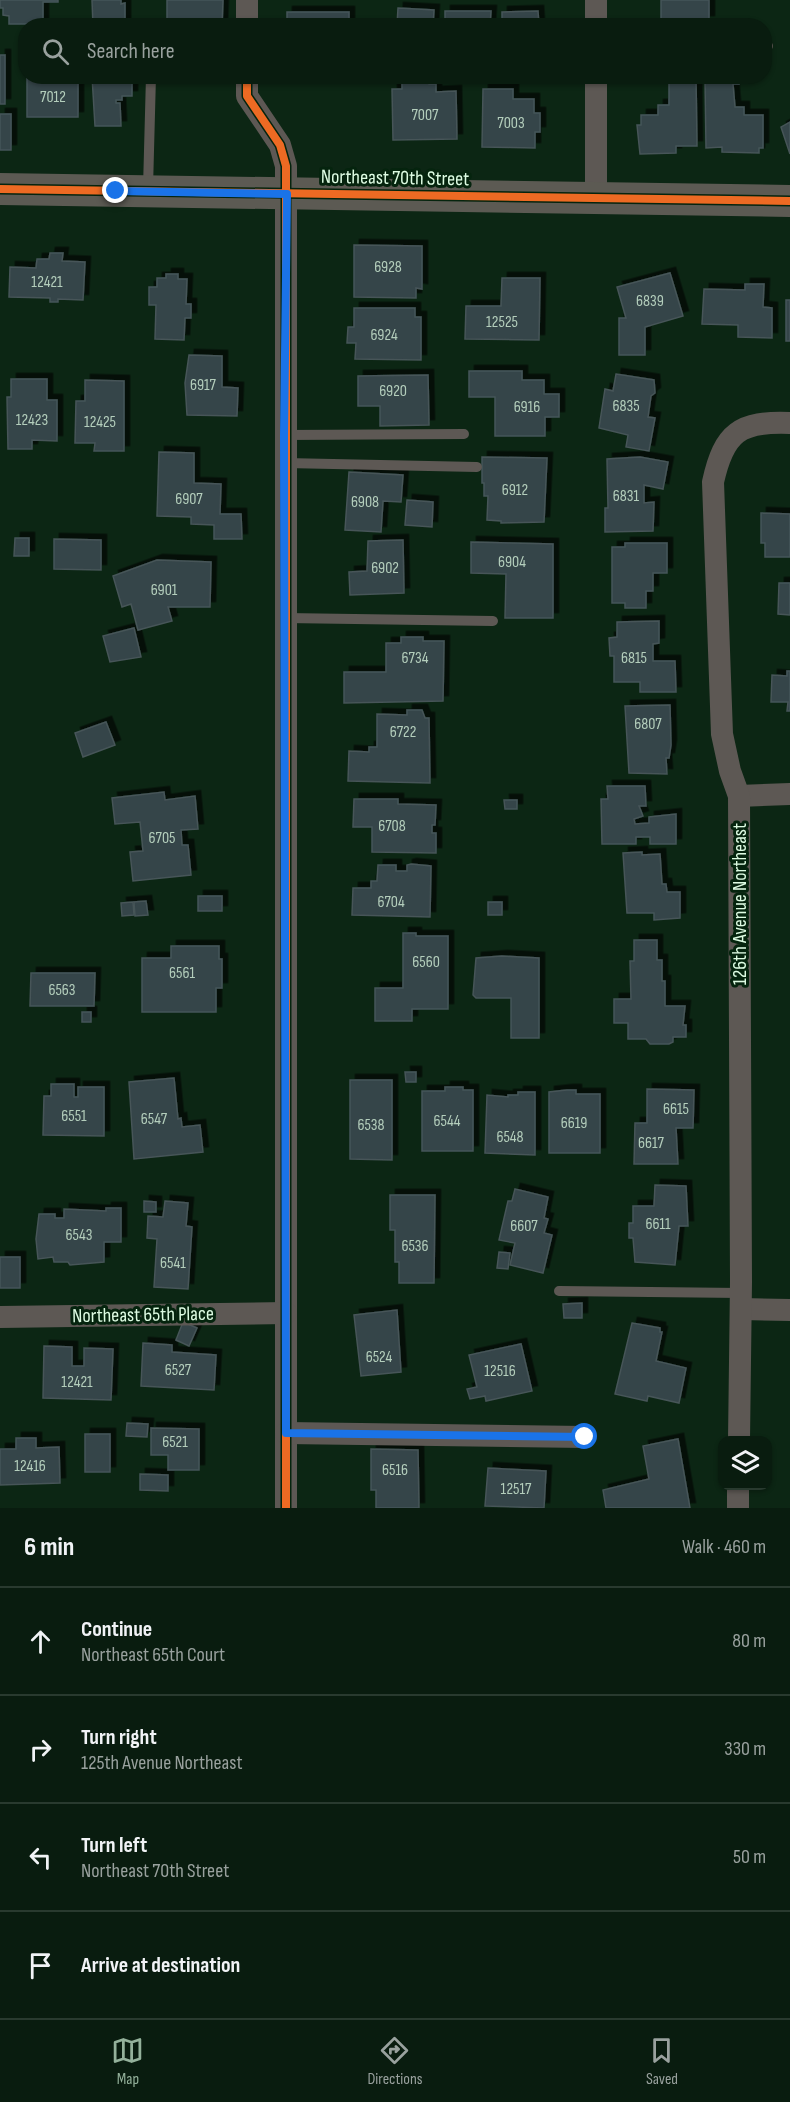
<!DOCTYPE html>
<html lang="en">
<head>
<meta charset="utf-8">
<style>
	:root { --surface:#091c0f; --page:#122518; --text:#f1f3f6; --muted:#99a19e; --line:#293a2f; --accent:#94b19b }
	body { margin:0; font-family:"Sofia Sans Condensed",sans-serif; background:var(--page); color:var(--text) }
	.controls { position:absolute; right:18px; bottom:18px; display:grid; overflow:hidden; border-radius:12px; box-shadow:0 2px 4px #0004 }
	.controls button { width:54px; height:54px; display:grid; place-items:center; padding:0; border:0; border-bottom:2px solid var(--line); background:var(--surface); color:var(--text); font:30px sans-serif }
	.stop { position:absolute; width:18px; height:18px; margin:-14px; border:4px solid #1a73e8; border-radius:50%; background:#fff }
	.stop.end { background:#1a73e8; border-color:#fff; box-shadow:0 2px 6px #0008 }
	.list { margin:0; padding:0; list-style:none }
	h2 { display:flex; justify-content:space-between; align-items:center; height:78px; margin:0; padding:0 24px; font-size:26px }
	h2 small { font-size:20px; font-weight:400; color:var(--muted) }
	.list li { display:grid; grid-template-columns:39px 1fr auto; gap:18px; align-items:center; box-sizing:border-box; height:108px; padding:0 24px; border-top:2px solid var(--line) }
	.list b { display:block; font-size:22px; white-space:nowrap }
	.list p { margin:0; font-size:20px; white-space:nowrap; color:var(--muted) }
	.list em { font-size:20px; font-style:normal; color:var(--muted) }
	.icon { flex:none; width:33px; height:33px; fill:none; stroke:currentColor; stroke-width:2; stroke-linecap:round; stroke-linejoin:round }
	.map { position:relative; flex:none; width:790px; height:1508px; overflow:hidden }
	.search { position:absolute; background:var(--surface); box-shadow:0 2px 4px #0004; left:18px; right:18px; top:18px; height:66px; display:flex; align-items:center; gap:15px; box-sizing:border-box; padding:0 21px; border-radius:24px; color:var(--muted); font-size:22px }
	.sheet { height:510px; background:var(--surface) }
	nav { display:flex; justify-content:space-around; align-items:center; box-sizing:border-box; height:84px; border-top:2px solid var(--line); background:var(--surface); font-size:16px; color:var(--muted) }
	nav a { display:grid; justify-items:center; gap:3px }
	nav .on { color:var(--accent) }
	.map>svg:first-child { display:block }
	.building { fill:#354449; stroke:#465558; stroke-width:1.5; filter:url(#shadow) }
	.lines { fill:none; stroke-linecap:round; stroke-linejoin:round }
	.service { stroke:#5d5854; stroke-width:10 }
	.minor { stroke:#5d5854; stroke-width:22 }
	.secondary { stroke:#5c5a53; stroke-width:32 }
	.cycleway-casing { stroke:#05240e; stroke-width:11 }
	.cycleway { stroke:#ed6a23; stroke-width:8 }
	.route { stroke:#1a73e8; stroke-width:8 }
	.labels { text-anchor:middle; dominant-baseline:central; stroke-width:6; stroke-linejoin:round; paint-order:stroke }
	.number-label { font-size:16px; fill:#b4cebc }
	.street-label { font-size:20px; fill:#defce3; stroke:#05240e }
</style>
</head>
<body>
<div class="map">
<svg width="790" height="1508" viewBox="0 0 790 1508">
	<defs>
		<filter id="shadow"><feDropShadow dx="5.5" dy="-5.5" stdDeviation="0" flood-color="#0009"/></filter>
	</defs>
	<rect width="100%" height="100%" fill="#0c2614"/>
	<g class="building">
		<path d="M0,0H58V2H43V24H9V16L3,15V8H0Z"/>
		<path d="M92,0H121V4L125,3V26H93Z"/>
		<path d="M167,0H223L222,26L167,24Z"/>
		<rect x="661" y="0" width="48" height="21"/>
		<path d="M398,8L434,10L433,26H397Z"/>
		<path d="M445,11H491L490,26H445Z"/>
		<path d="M538,11L539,26H502V12Z"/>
		<rect x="287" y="12" width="62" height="14"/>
		<rect x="0" y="55" width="5" height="49"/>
		<rect x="27" y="76" width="51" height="41"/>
		<path d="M92,76H132V96H122V100H116V103H120L121,126H95Z"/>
		<path d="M402,76H429V84H436V92L456,91L457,139L393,140L392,89H402Z"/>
		<path d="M664,76L696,78L697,146H676V153L640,154L637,125H641V115H658V105H669V83H664Z"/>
		<path d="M710,76H739V84H733L735,107H744V115H763V148H759V153L722,152V147L706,148L705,79H710Z"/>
		<path d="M483,89H513V99H534V113H540V132H535V148L482,147Z"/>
		<rect x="0" y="114" width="11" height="36"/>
		<path d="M790,122V154L781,127Z"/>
		<path d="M354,245L422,246V289L416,288V298L354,297Z"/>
		<path d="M50,253H63L62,261L85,262L83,300L58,299V302H50V298L9,297L10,267L36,268L37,259H49Z"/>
		<path d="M670,273L683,316L645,327V355H619V318H626L617,287Z"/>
		<path d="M166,274H178V279H187L186,304H191V318H185L184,340L155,339L156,305H149V287H157V278H166Z"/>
		<path d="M502,278H540L539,340L465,339L466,306H501Z"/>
		<path d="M745,284H764L763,307L772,308V338L738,337V325L702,324L704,289L745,290Z"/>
		<rect x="786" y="300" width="4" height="41"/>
		<path d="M354,308H415V317H421V360L355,359L356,343H347L348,327H354Z"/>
		<path d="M189,355L222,356V387L238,388L237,416L187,415L185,383Z"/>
		<path d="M469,371H522V380H544V394H559V417H545V436H495V397H469Z"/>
		<path d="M616,374L654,380L655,393L651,396L648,417L655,418L649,451L626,447L628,435L599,428L605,389L613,391Z"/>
		<path d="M428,375L429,425L380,426V406H358V376Z"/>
		<path d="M11,379H47V400H57V441L32,440V449H8L7,397H11Z"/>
		<path d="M85,380L124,381V451H94L95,443H75L76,401H85Z"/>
		<path d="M159,452L194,453V483L221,484L220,514H241L242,539H214V525L191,524V517L157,516Z"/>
		<path d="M482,457L547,458L544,522L501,523V521L487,520L488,496H484V483H482Z"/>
		<path d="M640,457L668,462L663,489L644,485V503L654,502L653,531L605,532V508H608L607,459Z"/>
		<path d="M349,472L403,475L401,502L383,501L381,532L345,530Z"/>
		<path d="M407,500L433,502L432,527L405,525Z"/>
		<path d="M761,513L790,514V557H765V543H761Z"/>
		<path d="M15,538H29V556H14Z"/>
		<path d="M54,539L101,540V570L54,569Z"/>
		<path d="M403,540L404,593L350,595L349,572L367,571L368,541Z"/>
		<path d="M471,542L553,544V618H505L506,574L471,573Z"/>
		<path d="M625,543H667V573H653V591H646V608H625V603H612V547H625Z"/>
		<path d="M157,560L211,562L210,607H168L172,621L138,630L131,604L122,607L113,576Z"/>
		<path d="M779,583H790V615L778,614Z"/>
		<path d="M659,621V643L653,644V661H675L676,692H640V682H614V656H610L609,638L617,637V622Z"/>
		<path d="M134,628L141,657L110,662L103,636Z"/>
		<path d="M401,637H423V641H444L443,701L344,703V672H386V643H401Z"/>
		<path d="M787,671H790V711H787L788,702H771L772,675L787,676Z"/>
		<path d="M670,705L671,745L669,758H666L667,774L629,773L625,706Z"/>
		<path d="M407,710H422L425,718H429L430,783L348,781L349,751L369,752V747H377V714L407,715Z"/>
		<path d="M106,722L115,745L83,757L75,733Z"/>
		<path d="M607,786H645L646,806H639L643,816L634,819L635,824L649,823V817L676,814V844H650V837H636V844H602L601,799H608Z"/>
		<path d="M164,792L165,800L195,796L198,829L181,830L182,845H188L191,875L133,881L130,852L143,851L140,822L115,824L112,798Z"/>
		<path d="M354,799H398V804L436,805L435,825H432V833H436V853L372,852V827H353Z"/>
		<path d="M504,800H517V809H505Z"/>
		<path d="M642,852V855L660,854L662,884H666L667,892H680V918L654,920V913H627L623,853Z"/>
		<path d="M411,864L431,866L430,917L352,915L353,888H371V881H377L378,865H396V871H407V865Z"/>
		<rect x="198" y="896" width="24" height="15"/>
		<path d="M146,901L148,915L135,916L134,902Z"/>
		<path d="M133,902L134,915L122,916L121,903Z"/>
		<rect x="488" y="902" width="14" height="13"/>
		<path d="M403,933H416V936H448V1009H412V1021H375V988H403Z"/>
		<path d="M634,940H657V960H662V981H665V1006H685L683,1025H686V1037H673V1042L669,1044H650L646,1039H628V1023H614V999H631L630,961H634Z"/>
		<path d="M171,946H219V959H222V988H216V1012H142V958H171Z"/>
		<path d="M502,956L539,958V1038H511V998H476L473,995L476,958Z"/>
		<path d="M31,973H95L94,1006H30Z"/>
		<rect x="82" y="1012" width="9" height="10"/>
		<path d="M405,1072H416V1082H406Z"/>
		<path d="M174,1078L178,1119L181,1118L182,1127L200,1125L203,1152L134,1159L129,1082Z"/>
		<path d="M350,1080H392V1160L350,1159Z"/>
		<path d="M51,1084H74V1097H78V1087H104V1136L43,1135L44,1096H51Z"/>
		<path d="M445,1087H463V1090H473V1151H422V1091H445Z"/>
		<path d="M647,1089L694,1090L693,1128H676L678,1164H634L635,1123H647Z"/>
		<path d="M567,1090H576V1094H600V1153H549V1092Z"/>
		<path d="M518,1092H535V1155L485,1153L487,1095L508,1097V1095H518Z"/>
		<path d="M655,1185L686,1186L688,1226H679L675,1265L635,1262L633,1238H629V1223H633V1206H654Z"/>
		<path d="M515,1189L548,1197L544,1218L548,1219L544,1233L552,1235L543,1273L510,1265L515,1243L499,1240L508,1201H512Z"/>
		<path d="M390,1195H435L434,1283H399V1262H395V1230H390Z"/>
		<path d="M144,1201L156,1202V1212H144Z"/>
		<path d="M165,1201L188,1203L186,1226L192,1227L188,1289L154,1287L157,1239L147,1238L148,1216L163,1217Z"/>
		<path d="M106,1208H121V1242H104V1262L70,1265L68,1262H54L53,1257L38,1259L36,1239L39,1214H55V1218H64V1209L106,1211Z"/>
		<path d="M499,1252L510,1253L508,1269L497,1268Z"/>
		<rect x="0" y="1257" width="20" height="31"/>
		<path d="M582,1303V1318H564L563,1304Z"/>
		<path d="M397,1310L401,1372L361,1376L354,1315Z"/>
		<path d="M183,1322L197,1328L189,1346L176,1340Z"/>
		<path d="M632,1323L660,1328V1332H662L656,1361L686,1368L679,1403L648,1396L647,1401L615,1394Z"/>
		<path d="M143,1343L172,1345V1352L216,1355L214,1390L141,1386Z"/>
		<path d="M521,1344L532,1391L486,1401L485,1396L470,1399L467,1389L477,1387L469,1355Z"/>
		<path d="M44,1346L72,1347V1366H84V1348L113,1349L111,1400L43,1398Z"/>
		<path d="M127,1423L148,1424L147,1437L126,1436Z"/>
		<path d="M151,1428L199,1429V1470H168V1455H151Z"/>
		<rect x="85" y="1434" width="25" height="38"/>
		<path d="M16,1438H36V1448L59,1447L60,1483L0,1485V1449H16Z"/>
		<path d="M678,1439L690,1508H606L603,1490L649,1479L643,1446Z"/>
		<path d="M371,1449L418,1450L419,1508H376V1490H371Z"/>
		<path d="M488,1468L546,1471L544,1508L485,1506Z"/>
		<path d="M140,1474L168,1475V1491L140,1490Z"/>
	</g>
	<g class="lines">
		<g class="service">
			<path d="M145,24L146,26"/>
			<path d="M764,46H768"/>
			<path d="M148,188L151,76"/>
			<path d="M284,435L464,434"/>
			<path d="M285,463L477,467"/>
			<path d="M285,618L493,621"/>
			<path d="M559,1291L741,1293"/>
		</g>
		<g class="minor">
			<path d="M247,0V26"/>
			<path d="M596,0V26"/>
			<path d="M247,76V96L280,145L286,166V1508"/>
			<path d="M596,76V197"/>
			<path d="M739,796L790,794"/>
			<path d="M741,1309L790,1310"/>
			<path d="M0,1317L286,1313"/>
			<path d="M286,1433L585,1437"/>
			<path d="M739,1440L741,1282L739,796L730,771L722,734L713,482C724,432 740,421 790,423"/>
			<path d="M738,1508V1486"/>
		</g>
		<path class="secondary" d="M0,189L790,201"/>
		<g class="cycleway-casing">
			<g id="cycleway">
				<path d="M247,76V96L280,145L286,166V1508"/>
				<path d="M0,189L790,201"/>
			</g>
		</g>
		<use href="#cycleway" class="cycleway"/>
	</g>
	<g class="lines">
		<path class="route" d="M116,191L287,194L284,435L286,1433L585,1437"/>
	</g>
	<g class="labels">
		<g class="number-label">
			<text x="53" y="97">7012</text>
			<text x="425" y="115">7007</text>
			<text x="511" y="123">7003</text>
			<text x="388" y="267">6928</text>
			<text x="47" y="282">12421</text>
			<text x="650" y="301">6839</text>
			<text x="502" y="322">12525</text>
			<text x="384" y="335">6924</text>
			<text x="203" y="385">6917</text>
			<text x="393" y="391">6920</text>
			<text x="626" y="406">6835</text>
			<text x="527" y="407">6916</text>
			<text x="32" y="420">12423</text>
			<text x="100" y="422">12425</text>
			<text x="515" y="490">6912</text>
			<text x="626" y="496">6831</text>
			<text x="189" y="499">6907</text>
			<text x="365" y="502">6908</text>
			<text x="512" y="562">6904</text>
			<text x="385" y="568">6902</text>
			<text x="164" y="590">6901</text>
			<text x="415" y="658">6734</text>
			<text x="634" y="658">6815</text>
			<text x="648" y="724">6807</text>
			<text x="403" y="732">6722</text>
			<text x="392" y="826">6708</text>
			<text x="162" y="838">6705</text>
			<text x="391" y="902">6704</text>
			<text x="426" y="962">6560</text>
			<text x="182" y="973">6561</text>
			<text x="62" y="990">6563</text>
			<text x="676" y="1109">6615</text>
			<text x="74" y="1116">6551</text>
			<text x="154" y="1119">6547</text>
			<text x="447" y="1121">6544</text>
			<text x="574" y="1123">6619</text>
			<text x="371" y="1125">6538</text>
			<text x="510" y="1137">6548</text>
			<text x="651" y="1143">6617</text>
			<text x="658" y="1224">6611</text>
			<text x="524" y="1226">6607</text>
			<text x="79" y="1235">6543</text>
			<text x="415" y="1246">6536</text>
			<text x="173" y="1263">6541</text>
			<text x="379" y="1357">6524</text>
			<text x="178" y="1370">6527</text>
			<text x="500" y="1371">12516</text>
			<text x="77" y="1382">12421</text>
			<text x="175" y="1442">6521</text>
			<text x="30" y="1466">12416</text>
			<text x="395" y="1470">6516</text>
			<text x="516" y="1489">12517</text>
		</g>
		<g class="street-label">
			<text transform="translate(395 178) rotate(1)">Northeast 70th Street</text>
			<text transform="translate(740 904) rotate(-90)">126th Avenue Northeast</text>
			<text transform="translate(143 1315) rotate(-1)">Northeast 65th Place</text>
		</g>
	</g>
</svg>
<div class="controls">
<button><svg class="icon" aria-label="layers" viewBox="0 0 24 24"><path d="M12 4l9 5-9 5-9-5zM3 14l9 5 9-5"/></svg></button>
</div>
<div class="stop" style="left:585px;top:1437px"></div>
<div class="stop end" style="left:116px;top:191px"></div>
<div class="search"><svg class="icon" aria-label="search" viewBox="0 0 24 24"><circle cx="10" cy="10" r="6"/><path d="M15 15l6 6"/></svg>Search here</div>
</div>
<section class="sheet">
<h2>6 min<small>Walk · 460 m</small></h2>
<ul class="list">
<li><svg class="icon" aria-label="ahead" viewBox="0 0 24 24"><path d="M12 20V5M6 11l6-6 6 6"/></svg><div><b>Continue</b><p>Northeast 65th Court</p></div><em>80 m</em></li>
<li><svg class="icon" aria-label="right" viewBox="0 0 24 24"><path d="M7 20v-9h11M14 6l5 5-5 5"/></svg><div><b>Turn right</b><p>125th Avenue Northeast</p></div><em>330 m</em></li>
<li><svg class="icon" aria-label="left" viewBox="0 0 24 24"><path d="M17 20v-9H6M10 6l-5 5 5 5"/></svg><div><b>Turn left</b><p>Northeast 70th Street</p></div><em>50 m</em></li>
<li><svg class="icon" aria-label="arrive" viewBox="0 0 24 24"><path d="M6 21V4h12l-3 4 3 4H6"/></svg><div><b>Arrive at destination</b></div></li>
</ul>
</section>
<nav>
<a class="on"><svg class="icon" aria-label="map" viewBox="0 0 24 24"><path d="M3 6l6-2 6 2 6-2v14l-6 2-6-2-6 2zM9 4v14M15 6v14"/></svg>Map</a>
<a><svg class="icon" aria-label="directions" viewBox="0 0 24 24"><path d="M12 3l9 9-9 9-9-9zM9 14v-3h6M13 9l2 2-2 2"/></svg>Directions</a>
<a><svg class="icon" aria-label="saved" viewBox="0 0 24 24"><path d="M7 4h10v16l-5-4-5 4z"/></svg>Saved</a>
</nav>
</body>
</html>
